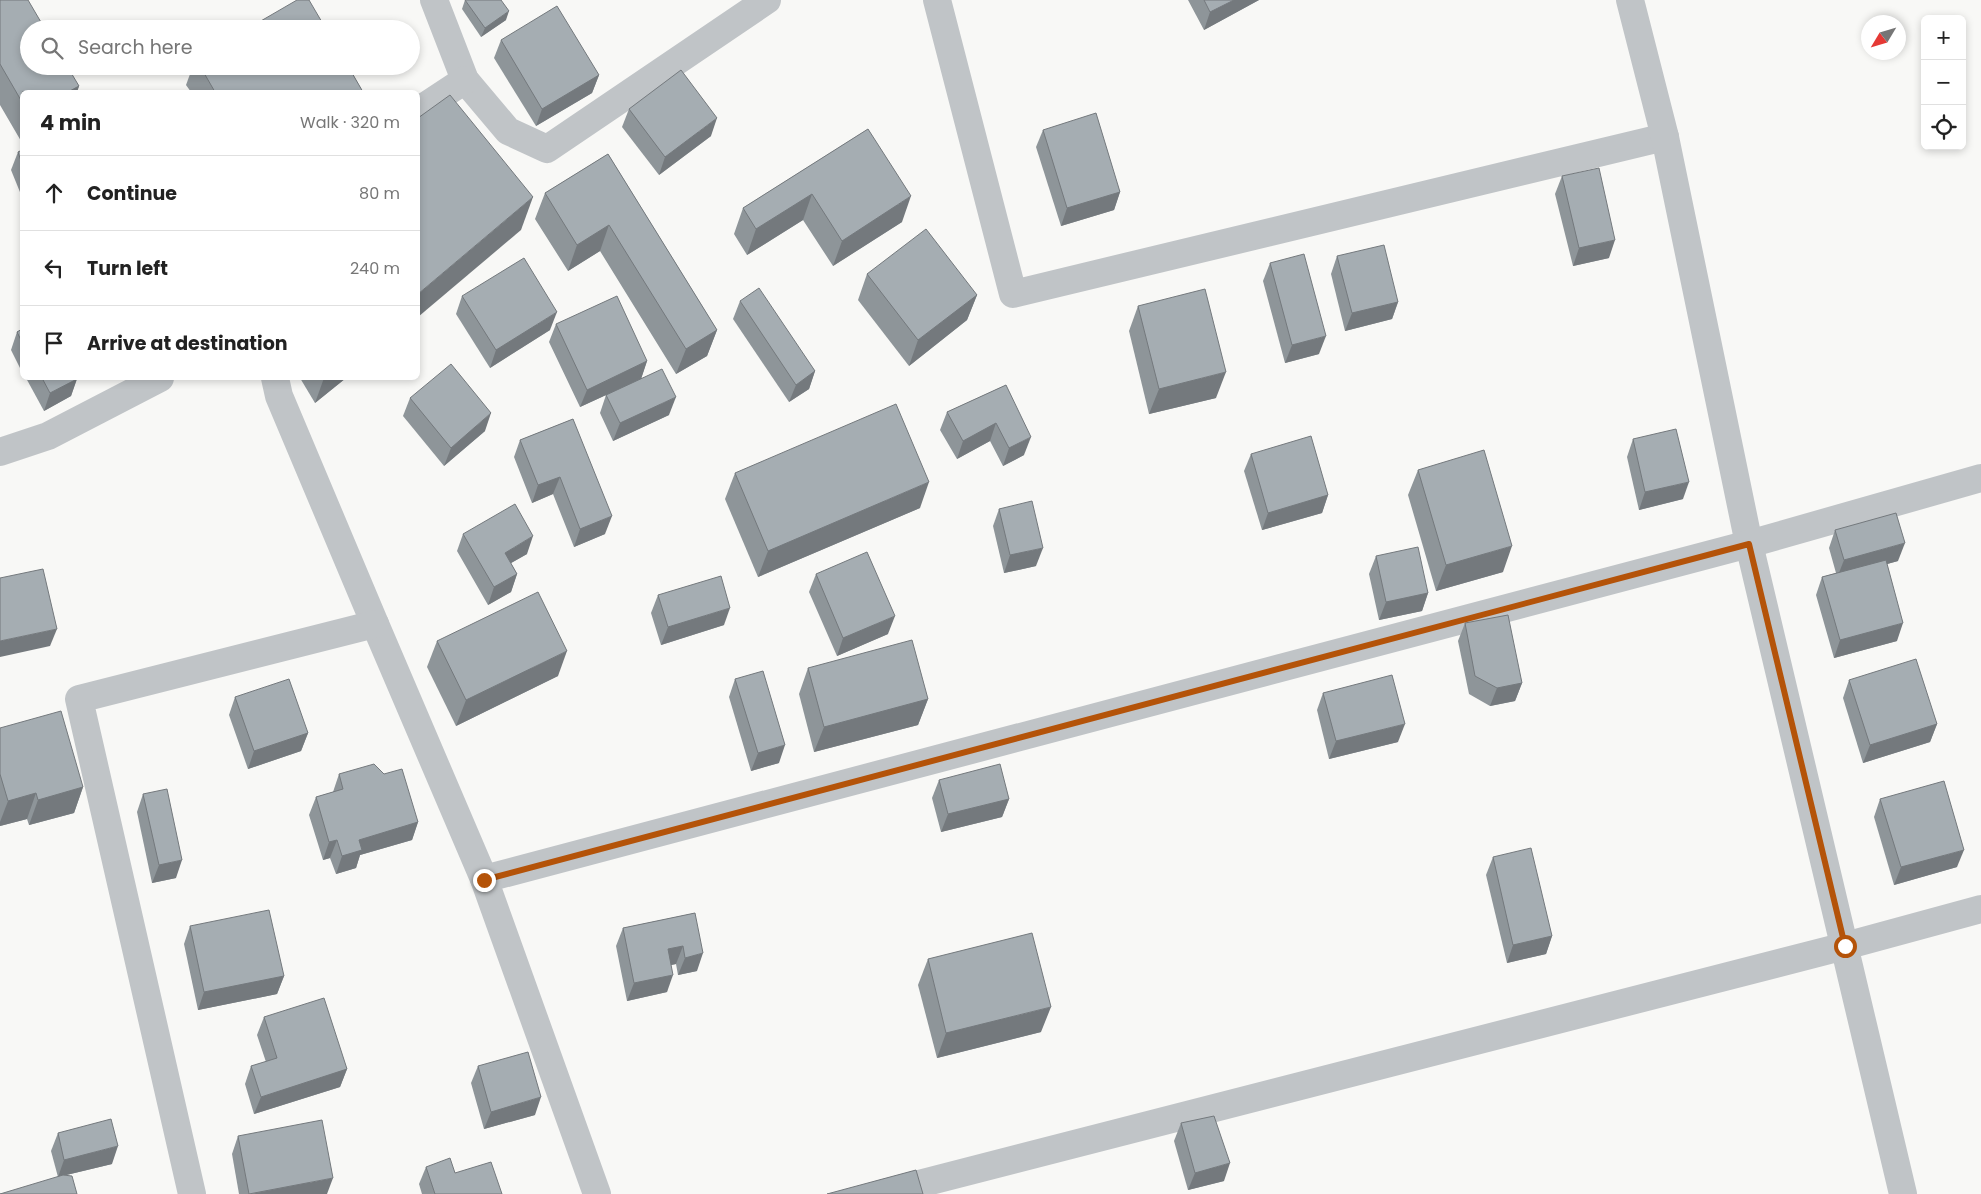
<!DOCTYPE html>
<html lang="en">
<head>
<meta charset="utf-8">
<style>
	:root { --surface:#fff; --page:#f2f2f2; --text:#222; --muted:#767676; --line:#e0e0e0 }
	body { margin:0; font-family:Poppins,sans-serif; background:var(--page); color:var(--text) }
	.controls { position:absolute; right:15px; top:15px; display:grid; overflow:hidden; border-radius:8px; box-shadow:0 2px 8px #0003 }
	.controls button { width:45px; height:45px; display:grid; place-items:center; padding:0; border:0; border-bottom:1px solid var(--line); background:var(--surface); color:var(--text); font:25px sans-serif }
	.compass { position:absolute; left:1861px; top:15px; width:45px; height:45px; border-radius:50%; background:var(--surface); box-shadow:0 2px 8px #0003; rotate:232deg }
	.stop { position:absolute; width:15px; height:15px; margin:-11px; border:4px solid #b45309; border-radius:50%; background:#fff }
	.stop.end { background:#b45309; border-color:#fff; box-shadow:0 1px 5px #0008 }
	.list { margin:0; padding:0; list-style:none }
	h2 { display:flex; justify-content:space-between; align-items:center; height:65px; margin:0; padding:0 20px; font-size:21px }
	h2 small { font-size:16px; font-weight:400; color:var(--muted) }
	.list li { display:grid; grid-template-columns:32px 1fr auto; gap:15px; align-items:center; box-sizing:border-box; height:75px; padding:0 20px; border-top:1px solid var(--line) }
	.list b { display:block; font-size:19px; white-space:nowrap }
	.list em { font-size:16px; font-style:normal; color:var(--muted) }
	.icon { flex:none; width:28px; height:28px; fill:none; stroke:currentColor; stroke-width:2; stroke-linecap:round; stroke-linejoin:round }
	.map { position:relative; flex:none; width:1981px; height:1194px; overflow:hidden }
	.search { position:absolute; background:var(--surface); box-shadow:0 2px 8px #0003; left:20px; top:20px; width:400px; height:55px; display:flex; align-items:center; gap:12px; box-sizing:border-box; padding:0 18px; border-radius:28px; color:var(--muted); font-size:19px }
	.panel { position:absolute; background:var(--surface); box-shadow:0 2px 8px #0003; left:20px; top:90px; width:400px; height:290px; border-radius:8px }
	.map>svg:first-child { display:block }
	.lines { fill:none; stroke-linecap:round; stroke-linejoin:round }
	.minor { stroke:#c0c4c7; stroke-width:28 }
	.wall { fill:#8e9599 }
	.shaded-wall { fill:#74797d }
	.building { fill:#a5adb2; stroke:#74797d }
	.route { stroke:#b45309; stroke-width:6 }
</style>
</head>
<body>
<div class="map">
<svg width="1981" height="1194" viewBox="0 0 1981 1194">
	<rect width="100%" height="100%" fill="#f8f8f6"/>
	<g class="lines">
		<g class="minor">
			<path d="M434,0L465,80L508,131L547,149L767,0"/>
			<path d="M937,0L1013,294L1665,137"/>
			<path d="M1630,0L1665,137L1749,544L1903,1194"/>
			<path d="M418,111L465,80"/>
			<path d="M275,378L279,396L375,624L484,879L597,1194"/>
			<path d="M0,452L48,436L160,378"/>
			<path d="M484,879L1749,544L1981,478"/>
			<path d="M192,1194L79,699L375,624"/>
			<path d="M880,1194L1845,946L1981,909"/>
		</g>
	</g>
	<g class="wall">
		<path d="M0,0L79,86L77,92H22V140L21,141L0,105Z"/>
		<path d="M465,0L506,20L481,37L462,9Z"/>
		<path d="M1188,0H1259L1204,30Z"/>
		<path d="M501,40L599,75L592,93L536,126L494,58Z"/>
		<path d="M193,66H348L363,92H191L186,85Z"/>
		<path d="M629,109L711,136L659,175L622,127Z"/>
		<path d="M868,129L902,222L833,266L803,220L747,255L734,234L743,208Z"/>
		<path d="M1043,130L1120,192L1114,210L1061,226L1036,147Z"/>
		<path d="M22,150V197L11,170L18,152Z"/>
		<path d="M608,154L717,330L707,356L676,374L600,251L568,271L535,219L545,193Z"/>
		<path d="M1562,176L1609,258L1573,266L1555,194Z"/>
		<path d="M1337,256L1398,302L1392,319L1345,331L1331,274Z"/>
		<path d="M1270,263L1319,354L1285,363L1263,281Z"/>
		<path d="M867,274L977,295L967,320L909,366L858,300Z"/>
		<path d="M462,296L550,330L490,368L456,314Z"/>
		<path d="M740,301L815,371L809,389L789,402L733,319Z"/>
		<path d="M1138,306L1216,398L1149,414L1129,331Z"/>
		<path d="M556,324L647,361L641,379L669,415L613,441L600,413L606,395L580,407L549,342Z"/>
		<path d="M22,329V372L11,350L17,332Z"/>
		<path d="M26,378H77L71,396L44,411Z"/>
		<path d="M300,378H346L315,403Z"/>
		<path d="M1006,385L1024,455L1003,466L990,441L957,459L940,430L947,412Z"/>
		<path d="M410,398L485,431L444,466L403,416Z"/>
		<path d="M573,419L605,534L574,547L553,494L532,503L514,457L520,440Z"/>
		<path d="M1633,439L1683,499L1639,510L1627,457Z"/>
		<path d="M1251,454L1328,495L1322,513L1262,530L1244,471Z"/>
		<path d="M1418,470L1503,572L1436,591L1408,495Z"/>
		<path d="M735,473L920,508L758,577L725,499Z"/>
		<path d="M999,509L1036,566L1004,573L993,526Z"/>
		<path d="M1835,530L1898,561L1887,564L1897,641L1834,658L1816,595L1822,577L1836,573L1829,548Z"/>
		<path d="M463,534L527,554L511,563L517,574L511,592L488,605L457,551Z"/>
		<path d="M1376,556L1428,593L1422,611L1379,620L1369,574Z"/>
		<path d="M816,574L888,634L837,656L809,592Z"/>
		<path d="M658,595L724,625L661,645L651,613Z"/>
		<path d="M1465,623L1522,683L1515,701L1490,706L1469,694L1458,641Z"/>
		<path d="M437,641L558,676L456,726L427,667Z"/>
		<path d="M808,668L928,699L918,725L814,752L799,694Z"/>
		<path d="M735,679L779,763L751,771L729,697Z"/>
		<path d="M1849,680L1937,724L1930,742L1863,763L1843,698Z"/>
		<path d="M1323,693L1398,742L1329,759L1317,710Z"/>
		<path d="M235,697L308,733L301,751L248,769L229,715Z"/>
		<path d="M0,728L83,787L74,813L29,825L27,819L0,826Z"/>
		<path d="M339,774L418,822L412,840L360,855L356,868L336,874L330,858L323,860L309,815L316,797L333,792Z"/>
		<path d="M939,780L1009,799L1002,817L941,832L932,798Z"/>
		<path d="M143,794L176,878L152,883L137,812Z"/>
		<path d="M1880,799L1957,867L1894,885L1874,817Z"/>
		<path d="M1493,857L1552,936L1546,954L1507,963L1486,875Z"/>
		<path d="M695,913L697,971L678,975L676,964L671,965L667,992L627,1001L616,946L623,928Z"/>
		<path d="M190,926L284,976L277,994L198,1010L184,944Z"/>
		<path d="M928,959L1041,1032L937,1058L918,985Z"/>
		<path d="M264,1017L347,1069L340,1087L254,1114L245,1084L251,1066L266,1062L257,1035Z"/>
		<path d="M478,1066L535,1115L484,1129L471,1083Z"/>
		<path d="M1181,1123L1224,1181L1188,1190L1174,1141Z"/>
		<path d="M58,1133L112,1164L58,1177L51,1151Z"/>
		<path d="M238,1136L327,1194H239L232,1154Z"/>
		<path d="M426,1167L455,1173L502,1194H422L419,1184Z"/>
	</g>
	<g class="shaded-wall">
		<path d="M1234,0H1259L1204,30L1210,12Z"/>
		<path d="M509,11L506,20L481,37L485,28Z"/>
		<path d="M599,75L592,93L536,126L542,109Z"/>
		<path d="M79,86L77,92H68Z"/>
		<path d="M717,118L711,136L659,175L665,157Z"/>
		<path d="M1120,192L1114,210L1061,226L1067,208Z"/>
		<path d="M812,194L803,220L747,255L756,229Z"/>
		<path d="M911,196L902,222L833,266L842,241Z"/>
		<path d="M533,197L521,230L418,317V294Z"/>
		<path d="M609,225L600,251L568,271L577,245Z"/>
		<path d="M1615,240L1609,258L1573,266L1579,248Z"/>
		<path d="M977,295L967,320L909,366L918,340Z"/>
		<path d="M1398,302L1392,319L1345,331L1352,313Z"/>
		<path d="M557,312L550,330L490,368L496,350Z"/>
		<path d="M717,330L707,356L676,374L686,349Z"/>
		<path d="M1326,336L1319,354L1285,363L1292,345Z"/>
		<path d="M647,361L641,379L580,407L587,390Z"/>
		<path d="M815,371L809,389L789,402L796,385Z"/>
		<path d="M1226,372L1216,398L1149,414L1159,389Z"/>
		<path d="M324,378H346L315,403Z"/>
		<path d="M77,379L71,396L44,411L50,393Z"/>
		<path d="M676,397L669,415L613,441L620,423Z"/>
		<path d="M491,413L485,431L444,466L451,448Z"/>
		<path d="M996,423L990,441L957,459L963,441Z"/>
		<path d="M1031,437L1024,455L1003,466L1009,448Z"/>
		<path d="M560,477L553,494L532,503L538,485Z"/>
		<path d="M929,482L920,508L758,577L768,551Z"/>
		<path d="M1689,482L1683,499L1639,510L1645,492Z"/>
		<path d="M1328,495L1322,513L1262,530L1268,513Z"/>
		<path d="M612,516L605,534L574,547L580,529Z"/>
		<path d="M533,536L527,554L499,570L505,553Z"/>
		<path d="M1905,543L1898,561L1837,578L1844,560Z"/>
		<path d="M1512,546L1503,572L1436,591L1446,565Z"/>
		<path d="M1043,548L1036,566L1004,573L1010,555Z"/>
		<path d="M517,574L511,592L488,605L494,587Z"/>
		<path d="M1428,593L1422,611L1379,620L1386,602Z"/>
		<path d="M730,608L724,625L661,645L668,627Z"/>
		<path d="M895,616L888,634L837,656L843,638Z"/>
		<path d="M1903,623L1897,641L1834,658L1840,640Z"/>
		<path d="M57,629L50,646L0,657V641Z"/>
		<path d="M567,651L558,676L456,726L466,700Z"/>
		<path d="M1522,683L1515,701L1490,706L1497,688Z"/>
		<path d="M928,699L918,725L814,752L824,727Z"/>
		<path d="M1405,724L1398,742L1329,759L1336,741Z"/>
		<path d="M1937,724L1930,742L1863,763L1870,745Z"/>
		<path d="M308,733L301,751L248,769L254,751Z"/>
		<path d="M785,745L779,763L751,771L758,753Z"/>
		<path d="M83,787L74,813L29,825L38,800Z"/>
		<path d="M36,793L27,819L0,826V822L8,801Z"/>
		<path d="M1009,799L1002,817L941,832L948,814Z"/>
		<path d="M418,822L412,840L360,855L356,868L336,874L342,856L359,840Z"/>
		<path d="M337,840L330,858L323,860L329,842Z"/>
		<path d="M1964,850L1957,867L1894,885L1901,867Z"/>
		<path d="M182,860L176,878L152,883L159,865Z"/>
		<path d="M1552,936L1546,954L1507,963L1513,945Z"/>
		<path d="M683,946L676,964L661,967L668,949Z"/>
		<path d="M703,953L697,971L678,975L685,958Z"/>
		<path d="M673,975L667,992L627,1001L634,983Z"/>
		<path d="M284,976L277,994L198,1010L204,992Z"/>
		<path d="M1051,1007L1041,1032L937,1058L946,1033Z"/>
		<path d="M347,1069L340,1087L254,1114L261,1097Z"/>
		<path d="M541,1097L535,1115L484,1129L491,1112Z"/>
		<path d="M118,1146L112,1164L58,1177L64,1160Z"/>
		<path d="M1230,1163L1224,1181L1188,1190L1195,1173Z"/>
		<path d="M333,1178L327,1194H252Z"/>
	</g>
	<g class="building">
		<path d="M0,0H28L45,29H29V66H67L79,86L68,92H22V102L0,64Z"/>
		<path d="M297,0H309L326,29H247Z"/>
		<path d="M465,0H501L509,11L485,28Z"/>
		<path d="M1204,0H1234L1210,12Z"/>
		<path d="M557,6L599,75L542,109L501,40Z"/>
		<path d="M200,66H348L363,92H215Z"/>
		<path d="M681,70L717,118L665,157L629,109Z"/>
		<path d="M450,95L533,197L418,294V118Z"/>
		<path d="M1096,113L1120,192L1067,208L1043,130Z"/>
		<path d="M868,129L911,196L842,241L812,194L756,229L743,208Z"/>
		<path d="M22,150V164L18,152Z"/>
		<path d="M608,154L717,330L686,349L609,225L577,245L545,193Z"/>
		<path d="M1599,168L1615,240L1579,248L1562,176Z"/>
		<path d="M926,229L977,295L918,340L867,274Z"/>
		<path d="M1384,245L1398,302L1352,313L1337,256Z"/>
		<path d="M1304,254L1326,336L1292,345L1270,263Z"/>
		<path d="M524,258L557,312L496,350L462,296Z"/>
		<path d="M759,288L815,371L796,385L740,301Z"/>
		<path d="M1205,289L1226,372L1159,389L1138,306Z"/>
		<path d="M617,296L647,361L587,390L556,324Z"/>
		<path d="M22,329V342L17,332Z"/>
		<path d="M451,364L491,413L451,448L410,398Z"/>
		<path d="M662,369L676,397L620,423L606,395Z"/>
		<path d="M42,378H77V379L50,393Z"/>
		<path d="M1006,385L1031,437L1009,448L996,423L963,441L947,412Z"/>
		<path d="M896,404L929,482L768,551L735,473Z"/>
		<path d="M573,419L612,516L580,529L560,477L538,485L520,440Z"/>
		<path d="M1676,429L1689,482L1645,492L1633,439Z"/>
		<path d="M1311,436L1328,495L1268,513L1251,454Z"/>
		<path d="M1484,450L1512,546L1446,565L1418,470Z"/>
		<path d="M1032,501L1043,548L1010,555L999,509Z"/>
		<path d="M515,504L533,536L505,553L517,574L494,587L463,534Z"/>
		<path d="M1896,513L1905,543L1844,560L1835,530Z"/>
		<path d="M1418,547L1428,593L1386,602L1376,556Z"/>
		<path d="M867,552L895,616L843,638L816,574Z"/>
		<path d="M1886,560L1903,623L1840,640L1822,577Z"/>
		<path d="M43,569L57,629L0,641V578Z"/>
		<path d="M721,576L730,608L668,627L658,595Z"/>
		<path d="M538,592L567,651L466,700L437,641Z"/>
		<path d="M1508,615L1522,683L1497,688L1475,676L1465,623Z"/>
		<path d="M912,640L928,699L824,727L808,668Z"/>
		<path d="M1916,659L1937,724L1870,745L1849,680Z"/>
		<path d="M763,671L785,745L758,753L735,679Z"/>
		<path d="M1392,675L1405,724L1336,741L1323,693Z"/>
		<path d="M289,679L308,733L254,751L235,697Z"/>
		<path d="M61,711L83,787L38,800L36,793L8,801L0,774V728Z"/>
		<path d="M374,764L384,774L402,769L418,822L359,840L362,850L342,856L337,840L329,842L316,797L343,789L339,774Z"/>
		<path d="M1000,764L1009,799L948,814L939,780Z"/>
		<path d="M1944,781L1964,850L1901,867L1880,799Z"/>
		<path d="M167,789L182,860L159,865L143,794Z"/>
		<path d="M1531,848L1552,936L1513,945L1493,857Z"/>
		<path d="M269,910L284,976L204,992L190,926Z"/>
		<path d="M695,913L703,953L685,958L683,946L668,949L673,975L634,983L623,928Z"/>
		<path d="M1032,933L1051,1007L946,1033L928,959Z"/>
		<path d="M324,998L347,1069L261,1097L251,1066L277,1058L264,1017Z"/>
		<path d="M528,1052L541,1097L491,1112L478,1066Z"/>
		<path d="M1214,1116L1230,1163L1195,1173L1181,1123Z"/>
		<path d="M111,1119L118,1146L64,1160L58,1133Z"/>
		<path d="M322,1120L333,1178L249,1194L238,1136Z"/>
		<path d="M450,1158L455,1173L491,1162L502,1194H435L426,1167Z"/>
		<path d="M916,1170L923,1194H827Z"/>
		<path d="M63,1175L72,1176L77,1194H0Z"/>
	</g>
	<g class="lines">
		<path class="route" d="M484,880L1749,544L1845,946"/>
	</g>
</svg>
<div class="controls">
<button>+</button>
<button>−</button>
<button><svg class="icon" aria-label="locate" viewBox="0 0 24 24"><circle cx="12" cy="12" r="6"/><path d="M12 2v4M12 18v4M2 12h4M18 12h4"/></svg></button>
</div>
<svg class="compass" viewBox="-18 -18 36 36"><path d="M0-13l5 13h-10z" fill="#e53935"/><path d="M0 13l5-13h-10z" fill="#767676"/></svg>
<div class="stop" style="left:1845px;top:946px"></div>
<div class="stop end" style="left:484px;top:880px"></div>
<div class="search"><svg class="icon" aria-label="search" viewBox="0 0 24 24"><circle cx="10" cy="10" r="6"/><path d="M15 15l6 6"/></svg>Search here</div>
<section class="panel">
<h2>4 min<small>Walk · 320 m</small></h2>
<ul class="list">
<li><svg class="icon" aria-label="ahead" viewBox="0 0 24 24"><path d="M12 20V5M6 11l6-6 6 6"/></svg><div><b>Continue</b></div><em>80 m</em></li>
<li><svg class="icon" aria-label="left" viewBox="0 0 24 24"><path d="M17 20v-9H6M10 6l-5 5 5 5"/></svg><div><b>Turn left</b></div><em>240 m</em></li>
<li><svg class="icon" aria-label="arrive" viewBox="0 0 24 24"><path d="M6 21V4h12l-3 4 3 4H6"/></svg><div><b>Arrive at destination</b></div></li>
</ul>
</section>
</div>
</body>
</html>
